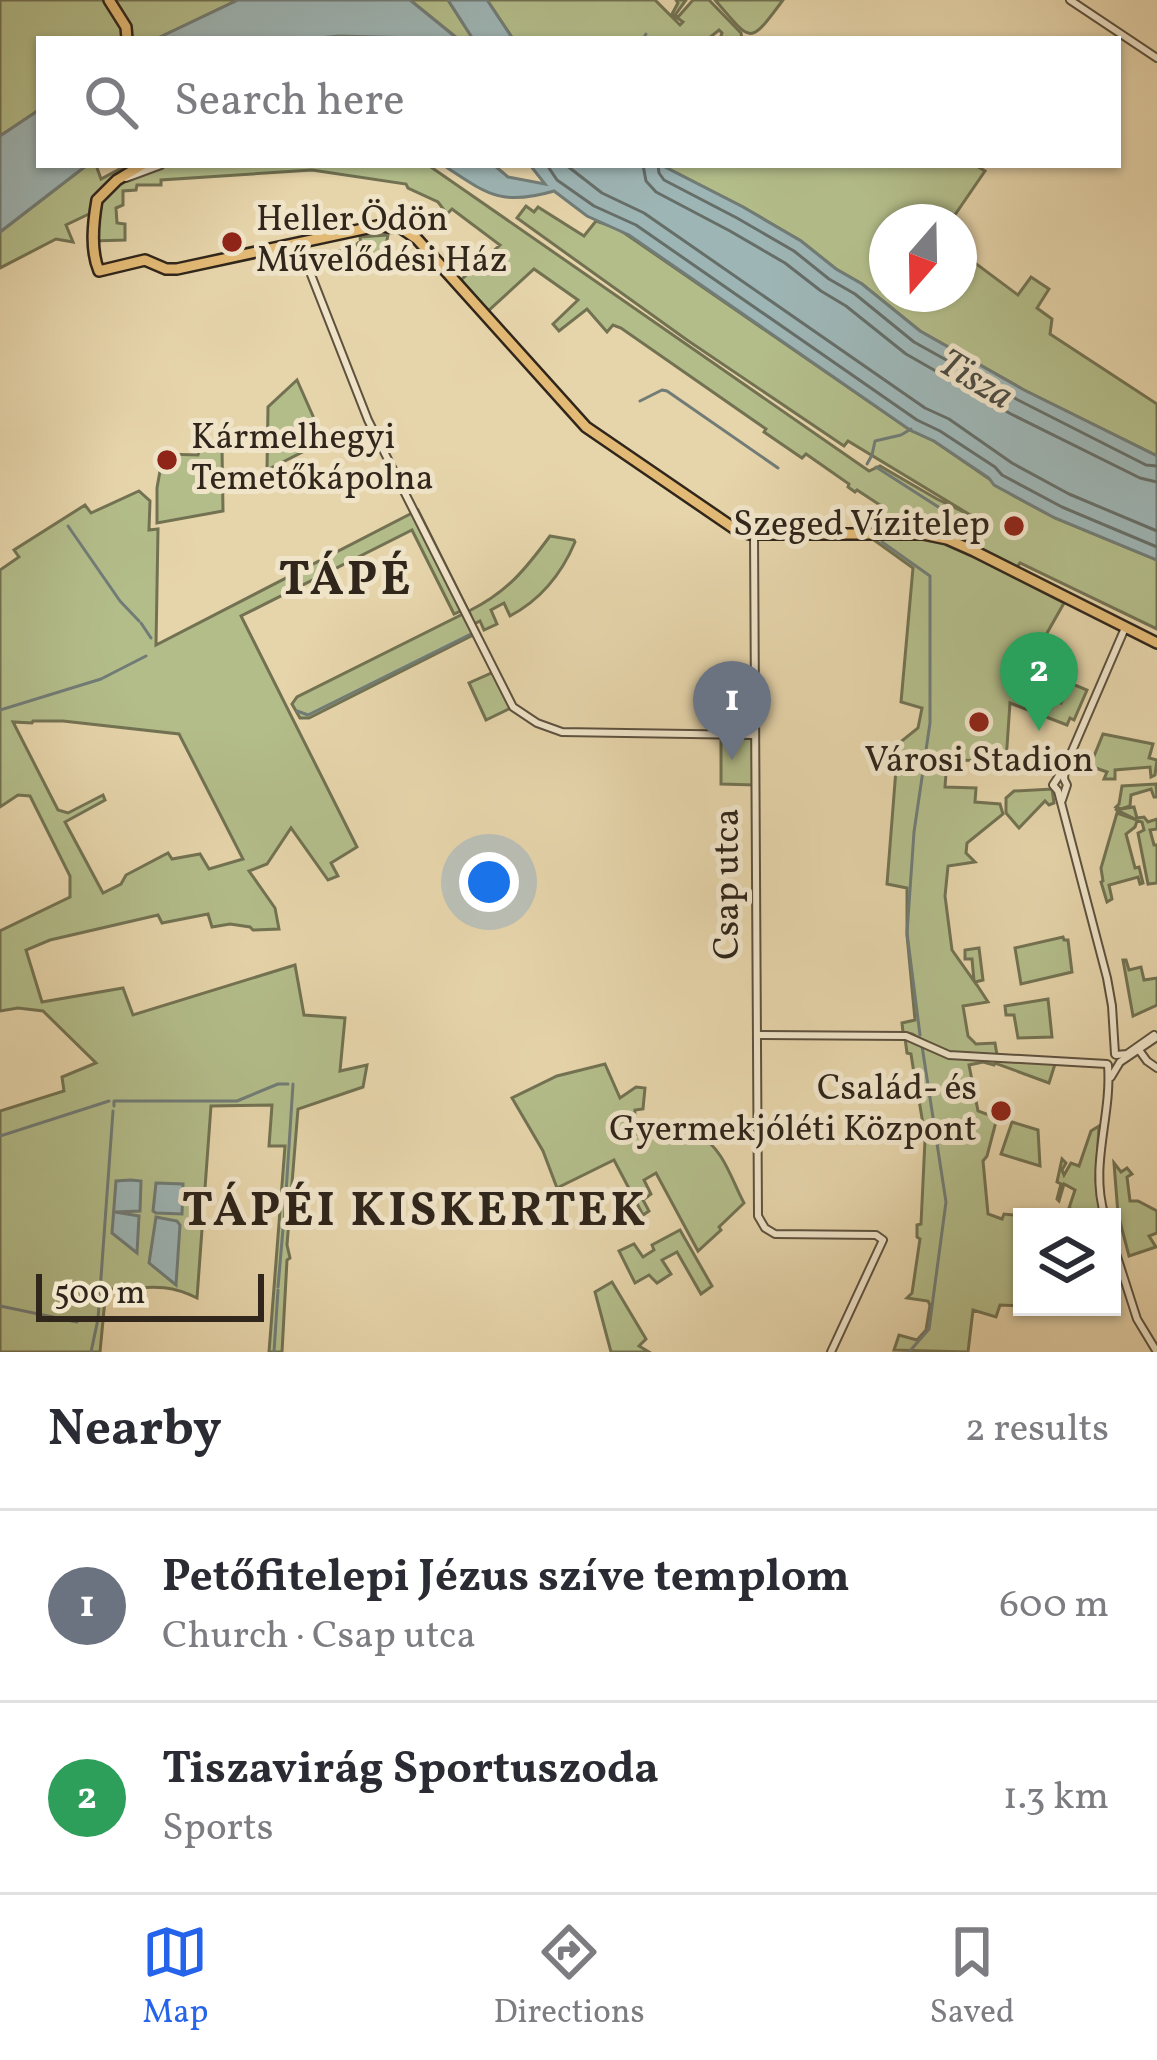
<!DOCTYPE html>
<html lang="en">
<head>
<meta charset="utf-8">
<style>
	:root { --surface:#fff; --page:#f7f7f7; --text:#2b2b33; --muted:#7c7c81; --line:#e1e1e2; --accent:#2563eb }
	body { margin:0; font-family:Vollkorn,serif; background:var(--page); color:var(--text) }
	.controls { position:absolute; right:36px; bottom:36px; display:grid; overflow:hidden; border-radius:0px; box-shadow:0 3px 9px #0004 }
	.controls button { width:108px; height:108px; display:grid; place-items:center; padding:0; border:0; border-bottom:3px solid var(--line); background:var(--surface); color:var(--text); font:60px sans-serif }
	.compass { position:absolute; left:869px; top:204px; width:108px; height:108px; border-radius:50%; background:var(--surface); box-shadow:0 3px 9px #0004; rotate:200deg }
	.scale { position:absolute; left:36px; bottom:30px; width:228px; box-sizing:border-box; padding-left:12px; border:6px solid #30261b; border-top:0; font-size:33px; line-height:42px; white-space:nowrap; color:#30261b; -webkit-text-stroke:9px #efe3c8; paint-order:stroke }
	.you { position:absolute; left:489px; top:882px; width:42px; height:42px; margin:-30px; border:9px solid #fff; border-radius:50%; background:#1a73e8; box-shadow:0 0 0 18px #1a73e833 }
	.badge { display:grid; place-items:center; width:78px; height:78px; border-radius:50%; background:var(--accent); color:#fff; font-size:39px; font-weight:700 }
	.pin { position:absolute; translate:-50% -99px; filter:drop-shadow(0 3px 6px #0008) }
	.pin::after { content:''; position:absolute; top:63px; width:42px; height:36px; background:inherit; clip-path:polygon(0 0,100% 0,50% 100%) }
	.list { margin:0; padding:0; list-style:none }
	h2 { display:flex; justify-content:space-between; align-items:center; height:156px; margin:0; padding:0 48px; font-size:51px }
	h2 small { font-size:39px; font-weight:400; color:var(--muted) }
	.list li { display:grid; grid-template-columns:78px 1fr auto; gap:36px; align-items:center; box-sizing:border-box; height:192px; padding:0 48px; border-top:3px solid var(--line) }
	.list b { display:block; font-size:45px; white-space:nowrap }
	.list p { margin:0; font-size:39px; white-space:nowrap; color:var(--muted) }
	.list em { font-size:39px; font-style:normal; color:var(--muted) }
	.icon { flex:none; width:66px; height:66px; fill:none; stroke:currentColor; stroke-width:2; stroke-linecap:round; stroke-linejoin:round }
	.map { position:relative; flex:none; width:1157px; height:1352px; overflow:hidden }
	.search { position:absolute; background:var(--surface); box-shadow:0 3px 9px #0004; left:36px; right:36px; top:36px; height:132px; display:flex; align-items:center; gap:30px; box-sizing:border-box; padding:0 42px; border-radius:0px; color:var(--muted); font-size:45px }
	.sheet { height:540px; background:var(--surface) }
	nav { display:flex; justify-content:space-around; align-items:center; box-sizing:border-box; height:168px; border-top:3px solid var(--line); background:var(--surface); font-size:33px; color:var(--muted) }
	nav a { display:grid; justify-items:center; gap:6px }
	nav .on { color:var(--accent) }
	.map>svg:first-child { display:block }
	.green { fill:#b3bd8a; stroke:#727252; stroke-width:3; fill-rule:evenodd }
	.water { fill:#9db5b5; stroke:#717c77; stroke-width:3 }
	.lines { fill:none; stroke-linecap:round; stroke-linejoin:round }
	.shore { stroke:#666e68; stroke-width:3 }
	.stream { stroke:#717c77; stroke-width:3 }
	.minor-casing { stroke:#5e523f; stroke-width:10 }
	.major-casing { stroke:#30261b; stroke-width:14 }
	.minor { stroke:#efe3c8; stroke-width:6 }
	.major { stroke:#e3ba75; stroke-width:9 }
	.poi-dot { fill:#8f2418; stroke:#efe3c8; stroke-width:4.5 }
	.labels { text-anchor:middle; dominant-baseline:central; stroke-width:10; stroke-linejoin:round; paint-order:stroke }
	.poi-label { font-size:36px; fill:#30261b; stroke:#efe3c8; text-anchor:start }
	.street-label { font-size:36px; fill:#30261b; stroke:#efe3c8 }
	.water-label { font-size:39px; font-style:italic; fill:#4b4a42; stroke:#efe3c8 }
	.district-label { font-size:48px; font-weight:bold; letter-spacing:3px; fill:#30261b; stroke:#efe3c8 }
</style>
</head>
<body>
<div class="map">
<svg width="1157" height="1352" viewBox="0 0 1157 1352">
	<rect width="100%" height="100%" fill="#e6d4aa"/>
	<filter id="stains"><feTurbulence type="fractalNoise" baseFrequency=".00167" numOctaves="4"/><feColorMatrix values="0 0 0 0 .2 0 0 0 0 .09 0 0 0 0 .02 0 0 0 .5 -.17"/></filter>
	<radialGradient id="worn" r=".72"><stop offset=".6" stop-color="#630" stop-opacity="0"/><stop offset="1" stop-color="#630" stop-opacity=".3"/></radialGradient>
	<g class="green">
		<path d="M0,0H238L156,39H39V110L0,136Z"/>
		<path d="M410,0H448L473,39H458Z"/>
		<path d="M487,0H655L680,25L683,22L672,14L678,3L676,0H686L675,15L678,17L693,0H709L741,33L742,39H720L722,33L719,30L708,39H513Z"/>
		<path d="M715,0H783C748,47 752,42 715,0Z"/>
		<path d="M87,165H96L101,179L127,165H428L869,471L880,466L937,499L972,516L848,441L844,446L687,340L517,218L526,206L534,212L538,207L584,236L596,221L617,228L910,430L934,441L1014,496L1055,518L1157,560V629L1020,563L1017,567L978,547L950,544L1064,603L1013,693L1015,699L1038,708L1044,696L1061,703L1070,683L1087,690L1074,720L1070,718L1067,725L1010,703L1006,761L947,760L945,787L976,788L975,802L1000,804L1003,814L967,843L966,853L975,862L948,866L945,896L952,950L974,981L972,959H965V950L979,948L983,980L975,982L988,1002L963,1006L968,1036L976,1044L995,1043L997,1055L945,1052L912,1034L903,1032L902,1023L915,1020L907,935V888L887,884L898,744L918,728L922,708L901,702L913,568L863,532L874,514L883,513V507L857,490L855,492L848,487L849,484L806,454L802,458L764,432L766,429L621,328L613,325L607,332L587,309L559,331L553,324L578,300L534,269L488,311L461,280L500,245L452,209L447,214L438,202L408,188L406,184L312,170L161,180V185H137L136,190L123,191V205L116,208L117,223L125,224V240L92,241L91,213L66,225L73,242L56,239L0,268V232Z"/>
		<path d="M661,165H975L985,171L950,222H887V294H959V251L1018,295L1031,277L1049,289L1037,308L1052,319L1050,334L1157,404V456L1024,390L920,331L862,284L836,269L801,241L743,207Z"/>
		<path d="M388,235L386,245L390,251L381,260L341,270L334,252L348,249L349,244L356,245L359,242L361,246L360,237Z"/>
		<path d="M297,380L324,441L267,470L268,407Z"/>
		<path d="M202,441L222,448L223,511L157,523V488L163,454L198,455Z"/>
		<path d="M139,491L150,501L149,530L158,529L156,645L418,510L467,608L454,614L412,530L241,616L357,847L331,863L338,876L328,880L291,828L267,864L249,871L275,908L279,929L253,930L250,927L230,924L212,927L208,914L162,923L158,915L50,940L26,950L42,1002L123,988L133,1015L295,965L304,1015L345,1018L340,1071L367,1065L363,1087L298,1109L287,1245L290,1258L287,1260L282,1352H269L285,1146H269L272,1105L211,1106L197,1298C162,1280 142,1290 106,1289L100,1352H0V1111L64,1091L62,1077L96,1063L43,1011L18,1008L0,1011V931L70,897V876L30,796L18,795L0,807V570L19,557L14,550L85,505L91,513ZM33,721H63L179,734L243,859L209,869L200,854L172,859L168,853L126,875L121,884L103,893L65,822L105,800L103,795L68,813L58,810L13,722L32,723Z"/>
		<path d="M550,536L574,540L575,542C562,573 540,600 510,616L504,603L491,610L497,624L484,630L480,621L474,624L469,611C507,592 525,570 550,536Z"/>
		<path d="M465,613L475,634L309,718H300L292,704L297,697Z"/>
		<path d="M496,671L513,707L486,720L469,683Z"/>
		<path d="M1103,734L1153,744L1149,758L1157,760L1155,775L1151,777L1150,767L1115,770V779H1104L1107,772L1090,766Z"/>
		<path d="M721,735H755V785L721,784Z"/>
		<path d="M1156,784L1157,797H1154L1151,789L1131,795L1130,806L1121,809L1134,807L1137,818L1144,817L1148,822L1157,819V829L1150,830L1154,845H1157V883L1148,884L1138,833L1144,830L1142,822L1137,821L1135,827L1126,834L1135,868L1139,867L1143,883L1140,884L1138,877L1109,885L1112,899L1107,902L1101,882L1103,881L1101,868L1117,813L1137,820L1115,809H1121L1116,807L1119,804L1122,786Z"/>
		<path d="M1052,789L1054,803L1049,805L1045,801L1019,828L1006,813V798L1014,791Z"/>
		<path d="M1063,937L1064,940H1068L1072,972L1021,984L1015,948Z"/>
		<path d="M1123,960H1126L1129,970L1141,967L1144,980L1157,978V1005L1133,1016Z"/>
		<path d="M1048,999L1052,1037L1018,1038L1014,1015H1006L1005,1006Z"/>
		<path d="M905,1038L918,1041L946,1056L1056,1061L1049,1083L995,1063L994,1065L983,1062L969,1065L978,1111L997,1118L987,1156L983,1161L988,1214L1002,1219L1004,1214L1032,1217H1022V1306L1000,1305L996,1317L973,1310L968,1352L894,1350L899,1335L917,1340L926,1330L930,1305L928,1301L907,1298L912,1293L920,1239L917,1237V1225L921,1224L925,1140L920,1137V1126L923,1124L917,1088H913L912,1081L915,1080L911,1054L907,1053Z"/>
		<path d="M605,1064L620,1098L636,1087L645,1088L643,1109L635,1110L634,1134L699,1136C723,1147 732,1181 744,1203L719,1227L721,1230L698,1251L656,1173L644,1180L651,1194L643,1200L649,1211L643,1215L614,1160L557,1188L543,1151L512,1098L557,1076Z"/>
		<path d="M1012,1122L1038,1130L1040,1166L1001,1154Z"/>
		<path d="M1099,1126L1096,1180L1102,1217H1073L1075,1211L1069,1208L1075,1190L1064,1184L1059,1201L1057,1199L1061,1184L1057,1182L1062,1159L1066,1163L1062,1170L1064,1175L1071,1163L1079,1166L1091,1131Z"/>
		<path d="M1114,1163L1121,1172L1127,1168L1132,1174L1127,1177L1130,1201H1138L1157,1211V1233L1149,1236L1156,1247L1129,1256L1118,1214Z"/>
		<path d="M680,1230L712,1286L701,1294L677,1252L662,1260L671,1274L657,1283L649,1275L635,1283L619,1251L634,1244L643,1257L654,1250L652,1245Z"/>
		<path d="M612,1282L646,1339L639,1346L649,1352H611L595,1292Z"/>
	</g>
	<g class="water">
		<path d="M238,0H410L458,39L338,36L310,39H156Z"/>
		<path d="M448,0H487L513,39H473Z"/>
		<path d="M39,110V165H87L0,232V136Z"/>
		<path d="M443,165H494L508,177L545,184L530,165H661L743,207L801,241L836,269L862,284L920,331L1024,390L1157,456V560L1055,518L994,485L989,478L934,441L910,430L629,235L587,216L554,191C500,207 486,193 443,165Z"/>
		<path d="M131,1180L141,1181L140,1211L115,1212L139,1216L137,1253L112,1233L116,1181Z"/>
		<path d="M156,1183L183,1184L182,1214L156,1213L153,1211Z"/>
		<path d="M156,1217L177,1221L180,1225L176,1285L149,1263Z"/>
	</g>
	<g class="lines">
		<g class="shore">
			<path d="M547,165L557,180L594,206L636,225L917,420L940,431L995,467L1002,475L1062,507L1157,547"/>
			<path d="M566,165L602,193L644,213L876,374L925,408L949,419L1012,463L1069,494L1157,531"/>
			<path d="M643,165L646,181L656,192L730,231L785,263L821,291L846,306L906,354L1011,414L1140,478L1157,482"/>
			<path d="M658,165L659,173L664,180L737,218L794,251L829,279L855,294L914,342L1018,400L1146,465L1157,466"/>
		</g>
		<g class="stream">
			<path d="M643,39L646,34"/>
			<path d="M640,401L662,390L667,391L778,468"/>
			<path d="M867,464L872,455L875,441L901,435L911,429"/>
			<path d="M876,467L968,526"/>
			<path d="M68,526L120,601L139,621"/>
			<path d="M882,542L930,576V723L914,832L907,933L920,1035"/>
			<path d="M141,623L151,638"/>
			<path d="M0,710L101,679L146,656"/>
			<path d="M297,711L308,715L473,633"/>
			<path d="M114,1106V1101H237L278,1084H288"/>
			<path d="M0,1136L109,1101"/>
			<path d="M284,1224L293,1084"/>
			<path d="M278,1287L283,1229"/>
			<path d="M0,1306L77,1322"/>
			<path d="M91,1352L98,1319L113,1111"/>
			<path d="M274,1352L278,1290"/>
			<path d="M909,1352L929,1329L946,1202L922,1046"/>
		</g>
		<g class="minor-casing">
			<g id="minor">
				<path d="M1070,0L1157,58"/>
				<path d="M126,178L161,165"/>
				<path d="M299,244L368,420L513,707L537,723L562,732L753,735"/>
				<path d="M754,534L758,1216L765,1228L775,1234L876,1235L883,1240L831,1352"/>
				<path d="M1062,800L1067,785L1064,779L1065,768"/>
				<path d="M757,1035L906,1036L949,1055L1107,1064"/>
				<path d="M1139,1050L1147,1061L1157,1068"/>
				<path d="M1115,1054L1112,1006L1107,978L1058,791L1053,785L1066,765L1125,628"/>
				<path d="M1116,1055L1127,1054L1154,1035"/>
				<path d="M1111,1077L1120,1062L1157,1037"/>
				<path d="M1105,1217C1089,1165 1112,1117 1108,1065"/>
				<path d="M1112,1241L1137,1319L1157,1352"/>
			</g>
		</g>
		<g class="major-casing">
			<g id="major">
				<path d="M109,0L126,27L127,39"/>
				<path d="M142,165L117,180L97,200C93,223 90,250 99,271L145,260L166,269H177L377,226L401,228L417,239L586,427L735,529L749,534H923L947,539L974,551L1157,643"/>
			</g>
		</g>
		<use href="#minor" class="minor"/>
		<use href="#major" class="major"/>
	</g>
	<g class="poi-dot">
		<circle cx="232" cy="242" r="12"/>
		<circle cx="167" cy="460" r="12"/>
		<circle cx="1014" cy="526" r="12"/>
		<circle cx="979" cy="722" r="12"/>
		<circle cx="1001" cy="1111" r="12"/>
	</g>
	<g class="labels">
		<g class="poi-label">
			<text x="256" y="221">Heller Ödön<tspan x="256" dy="41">Művelődési Ház</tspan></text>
			<text x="191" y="439">Kármelhegyi<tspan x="191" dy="41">Temetőkápolna</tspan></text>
			<text x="990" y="526" text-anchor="end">Szeged Vízitelep</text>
			<text x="979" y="762" text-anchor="middle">Városi Stadion</text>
			<text x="977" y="1090" text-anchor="end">Család- és<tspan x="977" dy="41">Gyermekjóléti Központ</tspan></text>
		</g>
		<g class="street-label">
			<text transform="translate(729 884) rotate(-90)">Csap utca</text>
		</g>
		<g class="water-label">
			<text transform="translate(975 381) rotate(31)">Tisza</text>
		</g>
		<g class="district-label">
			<text x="346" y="581">TÁPÉ</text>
			<text x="415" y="1212">TÁPÉI KISKERTEK</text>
		</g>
	</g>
	<rect width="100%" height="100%" filter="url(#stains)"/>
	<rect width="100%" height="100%" fill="url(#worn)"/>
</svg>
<div class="controls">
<button><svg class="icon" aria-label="layers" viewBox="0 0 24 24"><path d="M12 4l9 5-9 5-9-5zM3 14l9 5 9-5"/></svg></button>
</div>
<svg class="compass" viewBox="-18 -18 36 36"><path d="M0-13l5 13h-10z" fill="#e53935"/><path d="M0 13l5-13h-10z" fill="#7c7c81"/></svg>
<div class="scale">500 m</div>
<div class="you"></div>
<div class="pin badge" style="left:732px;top:760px;background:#6b7280">1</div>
<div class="pin badge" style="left:1039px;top:731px;background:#2e9e5b">2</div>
<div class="search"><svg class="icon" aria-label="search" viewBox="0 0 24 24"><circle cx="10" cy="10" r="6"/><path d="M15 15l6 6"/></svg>Search here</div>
</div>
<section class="sheet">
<h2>Nearby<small>2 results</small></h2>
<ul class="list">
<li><span class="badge" style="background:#6b7280">1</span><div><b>Petőfitelepi Jézus szíve templom</b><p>Church · Csap utca</p></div><em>600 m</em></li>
<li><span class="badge" style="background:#2e9e5b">2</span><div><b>Tiszavirág Sportuszoda</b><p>Sports</p></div><em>1.3 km</em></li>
</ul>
</section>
<nav>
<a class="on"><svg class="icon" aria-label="map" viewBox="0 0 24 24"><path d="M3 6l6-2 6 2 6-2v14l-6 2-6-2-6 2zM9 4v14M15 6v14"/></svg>Map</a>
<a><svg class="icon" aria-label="directions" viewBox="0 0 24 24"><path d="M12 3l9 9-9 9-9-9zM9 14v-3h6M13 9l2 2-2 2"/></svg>Directions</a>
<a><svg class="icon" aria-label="saved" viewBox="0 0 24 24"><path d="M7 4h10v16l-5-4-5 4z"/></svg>Saved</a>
</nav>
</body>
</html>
